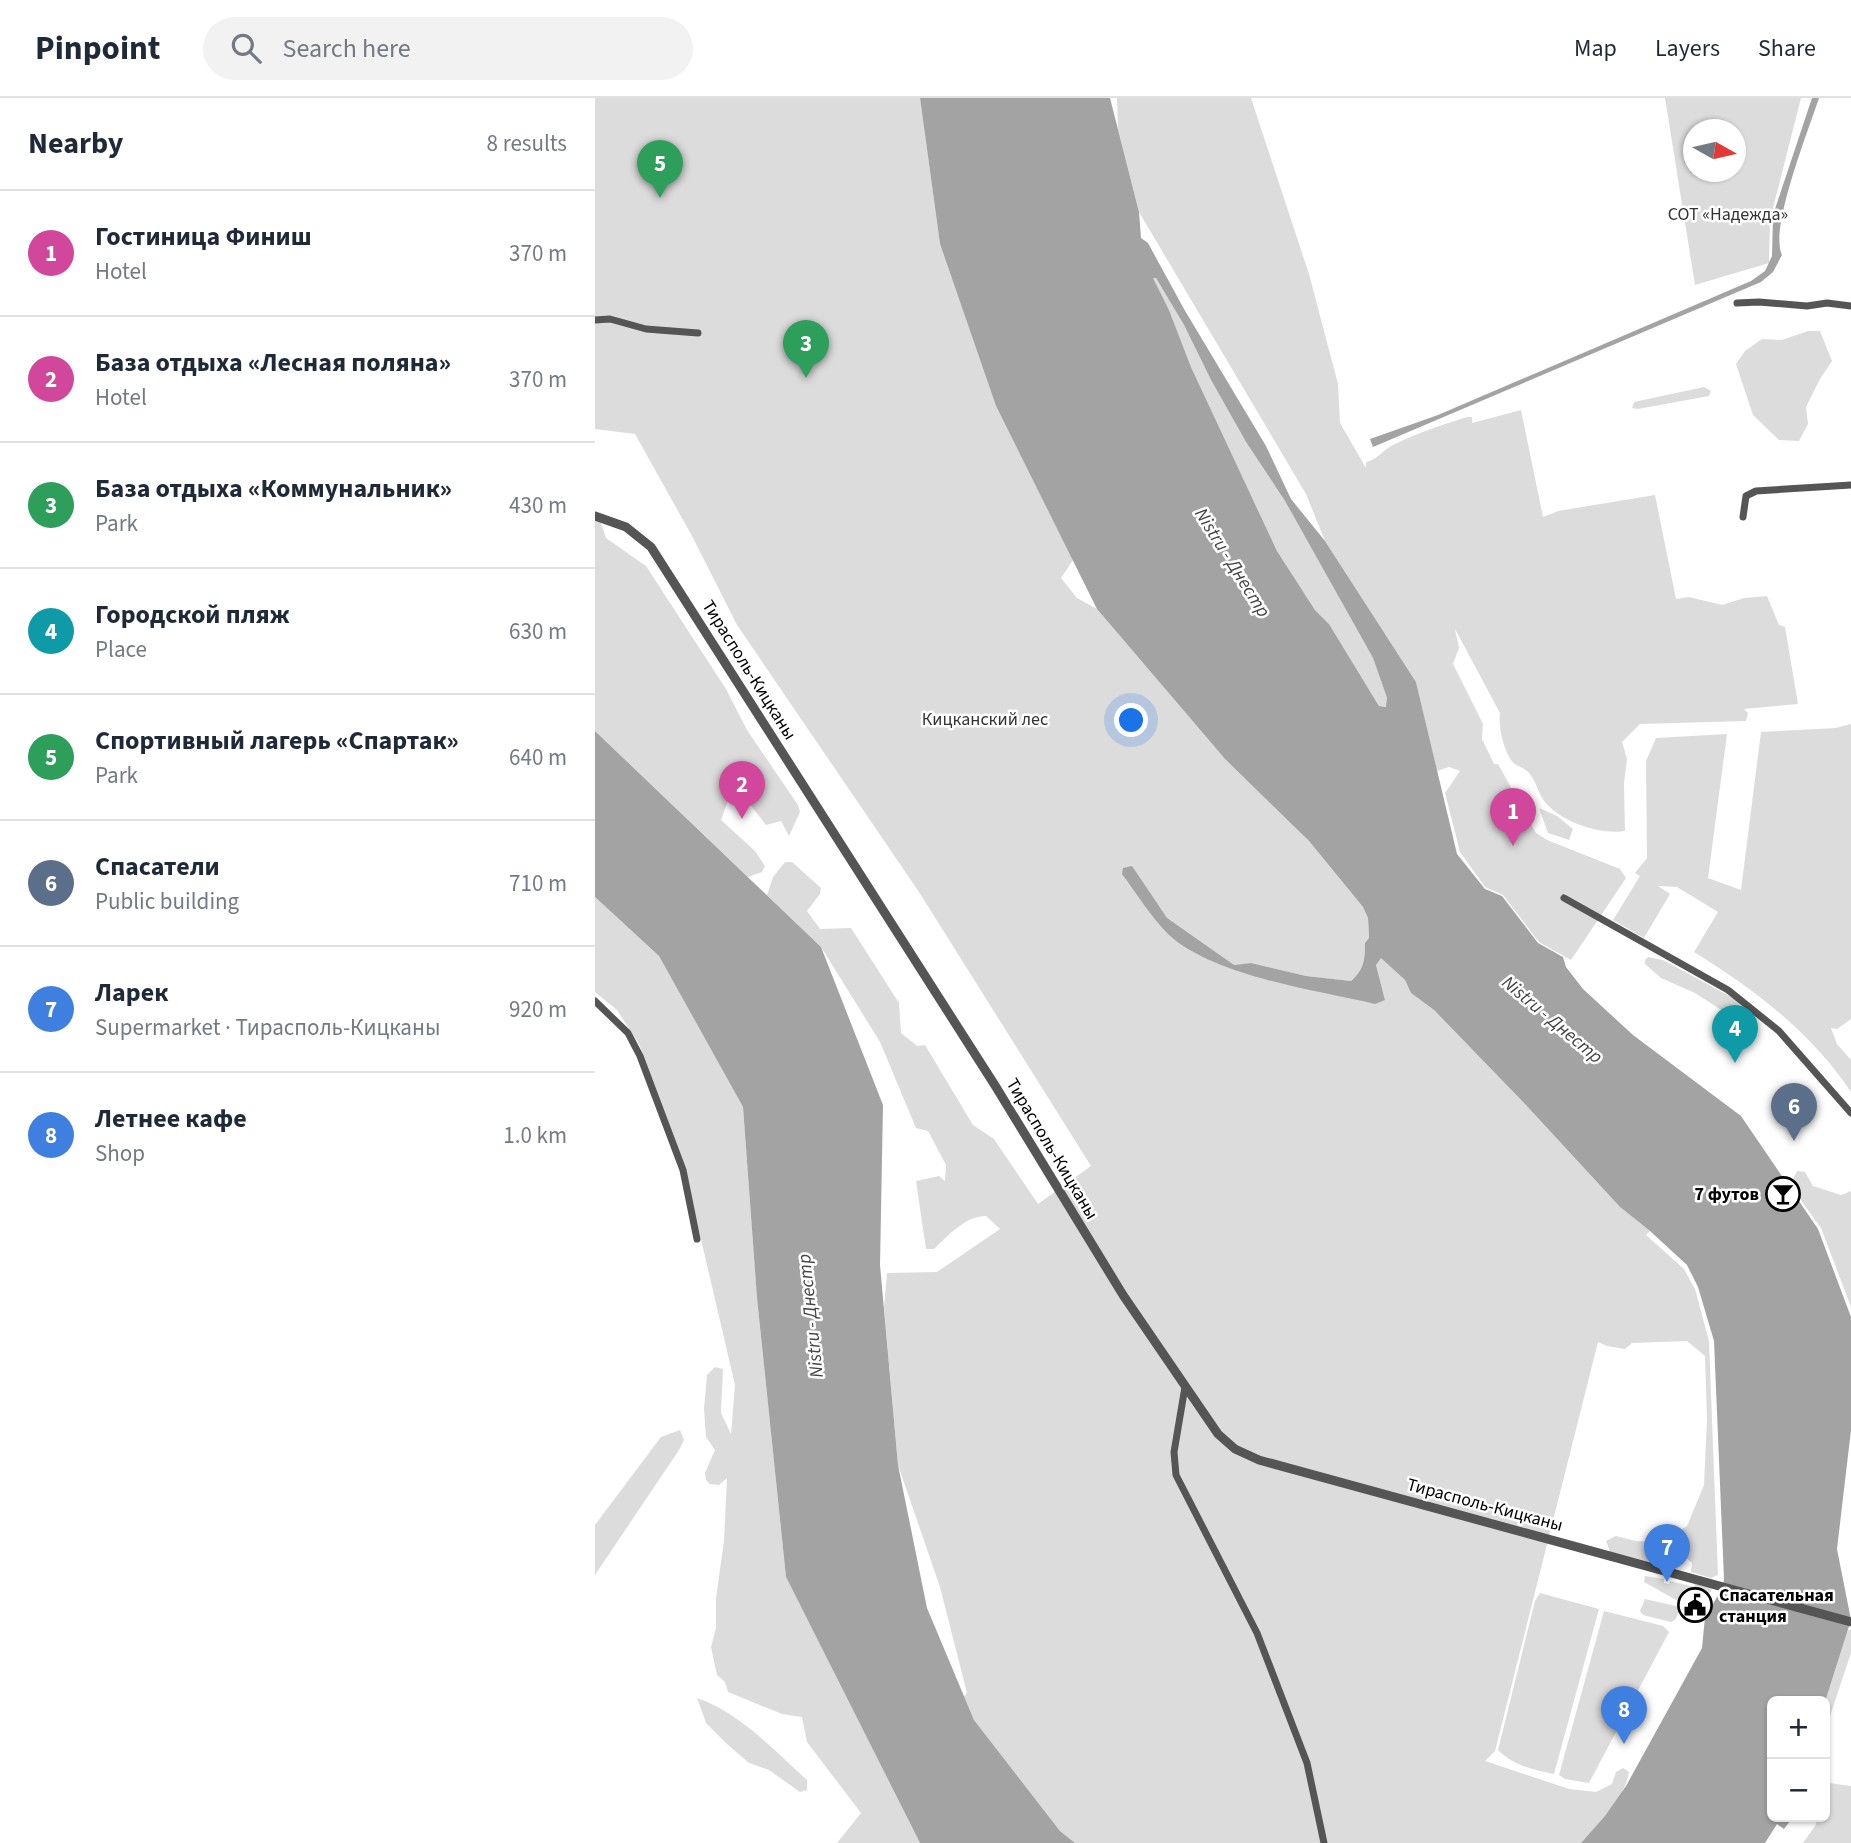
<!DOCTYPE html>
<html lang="en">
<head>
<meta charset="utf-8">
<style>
	:root { --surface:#fff; --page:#f2f2f3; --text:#1f2937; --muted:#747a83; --line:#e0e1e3; --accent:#ea580c }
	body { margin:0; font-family:"Source Sans 3",sans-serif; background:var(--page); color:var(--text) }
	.controls { position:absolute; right:21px; bottom:21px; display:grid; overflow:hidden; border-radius:10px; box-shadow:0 2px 5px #0004 }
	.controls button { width:63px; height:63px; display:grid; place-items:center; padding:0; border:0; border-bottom:2px solid var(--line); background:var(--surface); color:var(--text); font:35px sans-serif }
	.compass { position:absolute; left:1088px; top:21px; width:63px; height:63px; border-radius:50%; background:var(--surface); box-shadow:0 2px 5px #0004; rotate:98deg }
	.you { position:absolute; left:537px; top:623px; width:24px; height:24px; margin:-18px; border:5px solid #fff; border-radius:50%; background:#1a73e8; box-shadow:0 0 0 10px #1a73e833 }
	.badge { display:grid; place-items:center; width:46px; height:46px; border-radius:50%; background:var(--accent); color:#fff; font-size:23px; font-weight:700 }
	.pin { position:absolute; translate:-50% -58px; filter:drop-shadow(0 2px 4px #0008) }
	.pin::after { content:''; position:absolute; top:37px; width:24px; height:21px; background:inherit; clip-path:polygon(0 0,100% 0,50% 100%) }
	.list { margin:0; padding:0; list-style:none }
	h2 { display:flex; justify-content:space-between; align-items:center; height:91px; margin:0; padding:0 28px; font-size:30px }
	h2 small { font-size:23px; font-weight:400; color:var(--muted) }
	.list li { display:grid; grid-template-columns:46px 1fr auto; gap:21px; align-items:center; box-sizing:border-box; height:126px; padding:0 28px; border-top:2px solid var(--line) }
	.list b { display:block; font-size:26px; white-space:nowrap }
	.list p { margin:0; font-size:23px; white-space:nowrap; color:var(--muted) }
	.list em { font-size:23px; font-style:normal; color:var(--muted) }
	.icon { flex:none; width:38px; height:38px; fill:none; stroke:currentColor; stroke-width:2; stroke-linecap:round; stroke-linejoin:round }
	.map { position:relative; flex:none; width:1256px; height:1745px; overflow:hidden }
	header { display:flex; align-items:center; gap:42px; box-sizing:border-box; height:98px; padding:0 35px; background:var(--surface); border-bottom:2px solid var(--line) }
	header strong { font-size:33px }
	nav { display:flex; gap:38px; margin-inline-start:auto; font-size:24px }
	.search { width:490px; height:63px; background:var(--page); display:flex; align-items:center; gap:18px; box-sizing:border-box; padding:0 24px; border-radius:38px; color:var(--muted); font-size:26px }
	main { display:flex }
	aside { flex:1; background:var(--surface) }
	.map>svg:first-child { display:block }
	.green { fill:#dcdcdc; fill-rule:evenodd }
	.water { fill:#a3a3a3; fill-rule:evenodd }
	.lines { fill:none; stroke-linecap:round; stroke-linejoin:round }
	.minor { stroke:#555; stroke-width:7 }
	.tertiary { stroke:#555; stroke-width:9 }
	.labels { text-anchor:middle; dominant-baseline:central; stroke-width:5; stroke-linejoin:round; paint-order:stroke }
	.park-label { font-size:18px; fill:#333; stroke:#fff }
	.street-label { font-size:18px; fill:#000; stroke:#fff }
	.poi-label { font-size:18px; font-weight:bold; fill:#000; stroke:#fff; text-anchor:end }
	.water-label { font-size:19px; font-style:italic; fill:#444; stroke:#fff }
</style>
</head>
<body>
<header>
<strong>Pinpoint</strong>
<div class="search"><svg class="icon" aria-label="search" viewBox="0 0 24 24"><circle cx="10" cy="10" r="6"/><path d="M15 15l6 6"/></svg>Search here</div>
<nav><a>Map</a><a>Layers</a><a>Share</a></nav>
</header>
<main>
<aside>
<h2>Nearby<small>8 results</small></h2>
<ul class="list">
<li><span class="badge" style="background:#d1479c">1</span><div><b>Гостиница Финиш</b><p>Hotel</p></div><em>370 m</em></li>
<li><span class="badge" style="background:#d1479c">2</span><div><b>База отдыха «Лесная поляна»</b><p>Hotel</p></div><em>370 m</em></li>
<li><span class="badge" style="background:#2e9e5b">3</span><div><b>База отдыха «Коммунальник»</b><p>Park</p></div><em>430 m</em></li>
<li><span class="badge" style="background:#0f9aa8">4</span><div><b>Городской пляж</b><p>Place</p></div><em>630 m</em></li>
<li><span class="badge" style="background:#2e9e5b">5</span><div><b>Спортивный лагерь «Спартак»</b><p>Park</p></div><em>640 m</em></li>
<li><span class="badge" style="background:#5c6f8a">6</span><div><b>Спасатели</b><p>Public building</p></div><em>710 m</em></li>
<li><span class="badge" style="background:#3f7fe0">7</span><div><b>Ларек</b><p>Supermarket · Тирасполь-Кицканы</p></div><em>920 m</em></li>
<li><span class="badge" style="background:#3f7fe0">8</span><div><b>Летнее кафе</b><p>Shop</p></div><em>1.0 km</em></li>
</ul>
</aside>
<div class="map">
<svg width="1256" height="1745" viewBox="0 0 1256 1745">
	<rect width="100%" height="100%" fill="#fff"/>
	<g class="green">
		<path d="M0,0H325L345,146L401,308L478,462L466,480L482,500L502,511L630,661L714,743L768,809L773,820L774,841L770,845C770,861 769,872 756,883L711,878L656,865L640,867L790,902L781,867L786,859L810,882L816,895L839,912L930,1006L1025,1109L1055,1133L1051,1137L1089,1171L1100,1191L1114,1243L1123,1477L1116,1480L1096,1474L1097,1465L1090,1459L1075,1462L1060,1459L1052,1463L1015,1454L1011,1443L1021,1438L1041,1443L1065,1444L1092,1428L1109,1387L1112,1321L1110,1258L1092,1243L1037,1245L1030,1251L1012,1248L1003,1244L900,1653L890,1663L974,1691L1001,1694L1017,1686L1021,1674L1028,1670L1034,1674C1029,1702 1005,1724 986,1745H480L465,1733L379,1622L369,1598L372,1595L345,1489L303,1367L289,1209L292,1175L342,1174L405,1131L391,1118C370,1118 353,1138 339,1151H331L321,1083L344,1078L350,1083L351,1067L333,1033L321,1030L285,944L226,849L172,797L178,779L190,764H197L226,790L225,796L212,813L225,831L256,830L304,905L306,935L322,948L330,947L378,1027L399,1041L443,1106L496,1068L324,794L142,527L97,438L40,336L0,331Z"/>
		<path d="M522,0H656L714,176L743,286L745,325L771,370V364C782,362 788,352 798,347C822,335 847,327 872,319H877V325L926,312L948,419L963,413L1060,397L1081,501L1094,499L1127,507L1149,500L1172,498L1184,527L1190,529L1203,606L1149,611L1153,615L1151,623L1045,626L1027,644L1032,661L1029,685L1030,733C1005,737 966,724 950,704C943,695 941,683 934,675C931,671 924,669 920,666C909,657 903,628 905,615L860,531L864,550L858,566L888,626L887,641L899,666H903L941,735L952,742L1025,771L1031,780L976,862L944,844L908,797L890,789L865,754L850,695L865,673L854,669L842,673L821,584L730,443L711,396L544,114L523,31Z"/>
		<path d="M1070,0H1206L1175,122L1174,165L1100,187ZM1098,32H1140V74H1098Z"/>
		<path d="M557,179L561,180L589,227L616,282L651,344L690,403L778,560L792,600V609L784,608L734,526L720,512L682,453L596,269L574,212Z"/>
		<path d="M1213,233H1225L1237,263L1225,281L1211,309L1213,326L1204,343L1184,342L1158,317L1141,266L1150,253L1167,241L1187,242Z"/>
		<path d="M1109,289L1116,293L1114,298L1043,311L1037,310L1039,304Z"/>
		<path d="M0,418L4,419L11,440L51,468L131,591L152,632L203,707L205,714L194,738L186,723L171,727L144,692L132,705L126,722L160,753L170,768L167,774L153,779L0,633Z"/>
		<path d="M1256,626V921L1242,931L1236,930L1242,946L1256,962V994C1217,935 1159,891 1099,854L1123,814L1082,789L1063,788L1075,796L1049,840L1018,822L1045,778L1040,775L1052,760L1051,663L1061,640L1132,636L1113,780L1146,792L1166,634L1241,630Z"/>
		<path d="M944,710L962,718L978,731L974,742L953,735Z"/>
		<path d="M0,799L64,858L148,1009L162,1200L191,1479L325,1745H242L266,1715L212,1644L207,1619L187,1616L133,1594L130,1584L122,1577L116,1549L121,1530V1500L129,1443L132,1380L124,1387L115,1386L111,1382L110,1375L120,1352L111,1339L109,1311L112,1277L120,1269L128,1271L126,1315L136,1336L140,1287L91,1077L44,946L22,912L0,894Z"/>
		<path d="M1053,859L1068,862L1140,901L1148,912L1147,918L1139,920L1100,895L1066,880L1050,866V862Z"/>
		<path d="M1202,1073L1210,1074L1218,1088L1246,1097L1256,1093V1209L1226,1130L1207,1104L1197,1083Z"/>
		<path d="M85,1332L89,1342L84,1352L0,1477V1427L66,1339Z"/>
		<path d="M1050,1478L1069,1481V1485L1074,1486L1075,1483L1099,1489L1100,1486L1117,1491L1108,1508L1098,1504L1097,1508L1090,1507L1049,1484Z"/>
		<path d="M945,1495L1004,1511L959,1676C939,1672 919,1668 903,1652L940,1503Z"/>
		<path d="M1050,1501L1085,1509L1081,1521L1076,1524L1048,1517L1045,1513Z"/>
		<path d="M1009,1513L1068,1528L1074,1534L994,1685L970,1681L964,1677Z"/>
		<path d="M1253,1532H1256V1555L1230,1633V1604Z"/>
		<path d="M102,1600C145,1615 179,1652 212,1682V1692L205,1694L174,1672L154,1665L132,1646L111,1625Z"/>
		<path d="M1234,1685L1256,1688V1745H1208L1220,1728L1223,1719H1230V1698Z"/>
	</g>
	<g class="water">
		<path d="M325,0H515L544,114L546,140L553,145L589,211L671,348L696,401L730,443L821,584L862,756L890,791L907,798L943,845L968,859L971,869L988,891L1038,937L1146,1018L1223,1131L1256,1219V1332L1242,1451L1256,1522L1230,1604L1177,1603V1719H1198L1189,1731L1182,1726L1170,1745H986L1010,1718L1031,1688L1107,1550L1110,1519L1128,1489L1129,1481L1119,1243L1103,1189L1092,1167L1055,1133L1025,1109L930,1006L839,912L816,895L810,882L786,860L781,867L790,902L780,906C720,892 618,878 573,836C556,819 542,796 527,776L528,770L537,768L572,820L639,867L656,865L711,878L756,883C769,872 770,861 770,845L774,840L773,820L768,809L714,743L630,661L502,511L401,308L345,146ZM558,180H561L589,227L616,282L651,344L690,403L778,560L792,600L791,609L784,608L734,526L720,512L682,453L596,269L574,212Z"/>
		<path d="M1217,0H1224C1214,31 1174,131 1187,157L1178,174L1166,184L778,349L775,341L843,317L1156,183L1170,173L1177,158L1178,117Z"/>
		<path d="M0,633L226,849L288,1007L285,1167L303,1367L332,1510L379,1622L465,1733L480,1745H325L191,1479L162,1200L148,1009L64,858L0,799Z"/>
	</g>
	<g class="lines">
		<g class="minor">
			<path d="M1142,205L1164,204L1212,208L1232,205L1256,208"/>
			<path d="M0,222L15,221L51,231L103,235"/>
			<path d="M1148,419L1151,398L1161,393L1256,387"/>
			<path d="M969,800L1133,892L1184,933L1256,1015"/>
			<path d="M0,903L33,935L45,958L88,1072L102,1141"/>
			<path d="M590,1289L579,1354L581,1377L662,1535L712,1665L729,1745"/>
		</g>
		<path class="tertiary" d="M0,418L31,429L56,449L401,989L528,1197L623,1336L640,1351L664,1362L1256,1524"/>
	</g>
	<defs>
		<g id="bar-ring" transform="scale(1.75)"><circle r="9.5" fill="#fff" stroke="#000" stroke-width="1.5"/><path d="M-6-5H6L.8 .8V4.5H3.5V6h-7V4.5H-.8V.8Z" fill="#000"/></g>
		<g id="civic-ring" transform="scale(1.75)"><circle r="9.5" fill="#fff" stroke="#000" stroke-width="1.5"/><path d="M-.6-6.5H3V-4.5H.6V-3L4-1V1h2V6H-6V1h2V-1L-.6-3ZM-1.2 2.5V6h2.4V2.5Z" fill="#000"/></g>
	</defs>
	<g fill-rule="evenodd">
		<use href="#bar-ring" x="1188" y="1096"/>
		<use href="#civic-ring" x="1100" y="1507"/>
	</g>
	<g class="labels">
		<g class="park-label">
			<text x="1133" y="116">СОТ «Надежда»</text>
			<text x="390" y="621">Кицканский лес</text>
		</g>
		<g class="street-label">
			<text transform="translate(154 572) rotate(58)">Тирасполь-Кицканы</text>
			<text transform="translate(457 1051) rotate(59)">Тирасполь-Кицканы</text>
			<text transform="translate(890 1407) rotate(15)">Тирасполь-Кицканы</text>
		</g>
		<g class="poi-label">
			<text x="1164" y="1096">7 футов</text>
			<text x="1124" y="1497" text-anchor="start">Спасательная<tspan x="1124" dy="21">станция</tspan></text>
		</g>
		<g class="water-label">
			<text transform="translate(637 465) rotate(58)">Nistru - Днестр</text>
			<text transform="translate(957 922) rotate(40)">Nistru - Днестр</text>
			<text transform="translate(216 1218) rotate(-96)">Nistru - Днестр</text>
		</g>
	</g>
</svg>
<div class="controls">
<button>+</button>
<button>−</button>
</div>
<svg class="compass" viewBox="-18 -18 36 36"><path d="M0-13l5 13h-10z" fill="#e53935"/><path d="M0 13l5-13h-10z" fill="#747a83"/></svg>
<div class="you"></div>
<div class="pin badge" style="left:918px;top:748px;background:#d1479c">1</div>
<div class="pin badge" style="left:147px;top:721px;background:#d1479c">2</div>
<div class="pin badge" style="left:211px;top:280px;background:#2e9e5b">3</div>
<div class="pin badge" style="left:1140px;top:965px;background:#0f9aa8">4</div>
<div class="pin badge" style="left:65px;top:100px;background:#2e9e5b">5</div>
<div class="pin badge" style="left:1199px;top:1043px;background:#5c6f8a">6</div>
<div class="pin badge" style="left:1072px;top:1484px;background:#3f7fe0">7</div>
<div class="pin badge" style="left:1029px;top:1646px;background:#3f7fe0">8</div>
</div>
</main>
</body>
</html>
